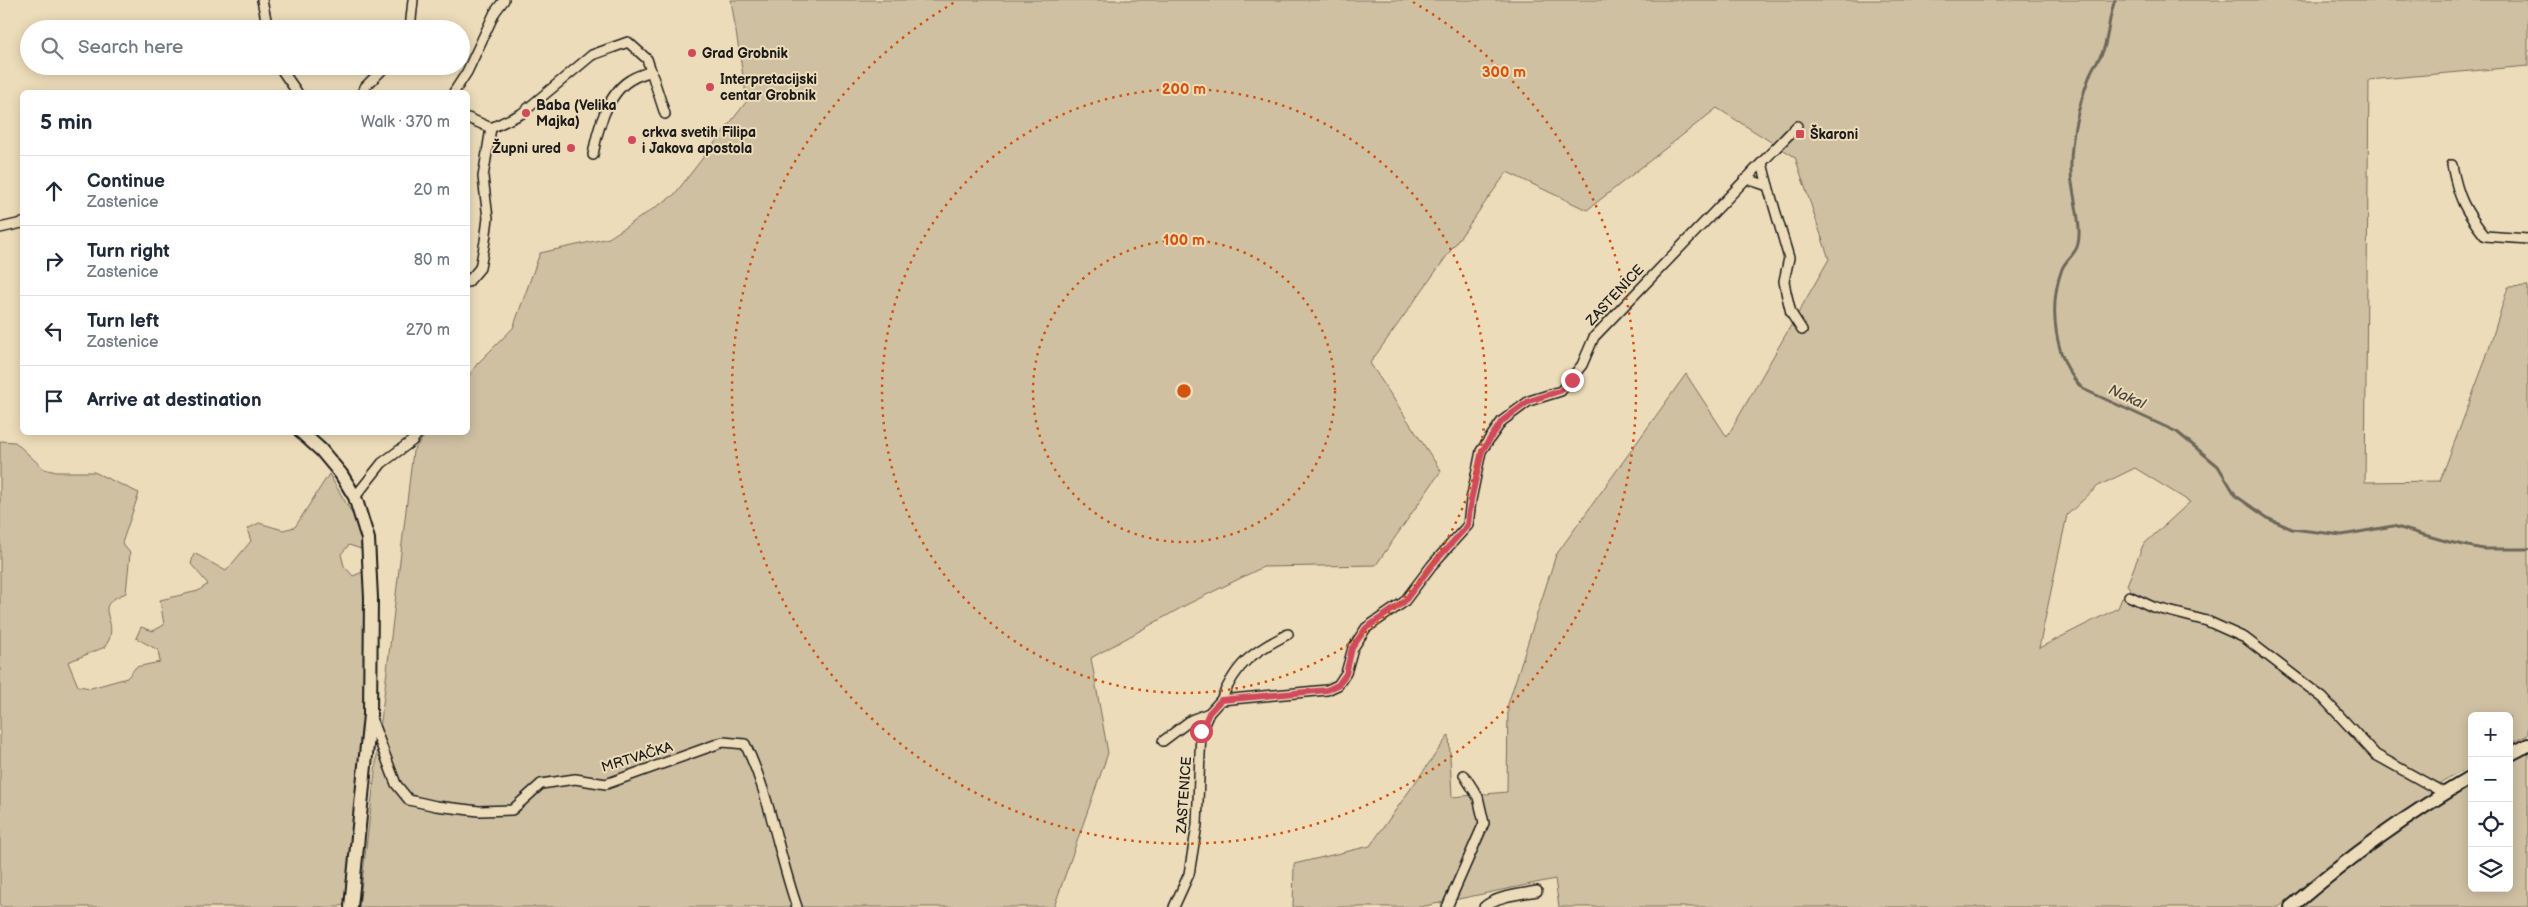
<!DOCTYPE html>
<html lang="en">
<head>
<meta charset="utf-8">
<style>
	:root { --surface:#fff; --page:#f2f2f3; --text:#1f2937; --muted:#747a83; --line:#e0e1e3 }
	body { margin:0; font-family:"Balsamiq Sans",sans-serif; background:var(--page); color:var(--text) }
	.controls { position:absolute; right:15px; bottom:15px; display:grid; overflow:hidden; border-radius:8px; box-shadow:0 2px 12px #0003 }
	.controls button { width:45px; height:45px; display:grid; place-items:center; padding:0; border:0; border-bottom:1px solid var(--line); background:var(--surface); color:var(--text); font:25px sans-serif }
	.stop { position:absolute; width:15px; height:15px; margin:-11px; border:4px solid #d1495b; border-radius:50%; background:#fff }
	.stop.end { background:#d1495b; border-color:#fff; box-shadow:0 1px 5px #0008 }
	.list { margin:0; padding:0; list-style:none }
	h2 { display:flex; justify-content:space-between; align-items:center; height:65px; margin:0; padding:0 20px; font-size:21px }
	h2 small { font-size:16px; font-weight:400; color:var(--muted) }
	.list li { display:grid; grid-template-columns:32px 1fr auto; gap:15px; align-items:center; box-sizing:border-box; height:70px; padding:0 20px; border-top:1px solid var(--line) }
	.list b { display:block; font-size:19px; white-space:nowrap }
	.list p { margin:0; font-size:16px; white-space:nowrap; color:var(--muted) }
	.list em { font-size:16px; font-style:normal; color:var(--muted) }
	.icon { flex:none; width:28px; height:28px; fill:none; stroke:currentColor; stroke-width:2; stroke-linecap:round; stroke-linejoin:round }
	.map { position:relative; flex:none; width:2528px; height:907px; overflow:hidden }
	.search { position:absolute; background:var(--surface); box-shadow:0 2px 12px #0003; left:20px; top:20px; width:450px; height:55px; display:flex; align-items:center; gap:12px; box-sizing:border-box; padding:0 18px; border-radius:28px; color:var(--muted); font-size:19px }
	.panel { position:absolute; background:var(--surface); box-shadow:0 2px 12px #0003; left:20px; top:90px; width:450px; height:345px; border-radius:8px }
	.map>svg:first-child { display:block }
	.green { fill:#cfc0a2; stroke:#766e5f }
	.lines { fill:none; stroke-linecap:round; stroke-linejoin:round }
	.stream { stroke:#6e685a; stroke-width:3 }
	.street-casing { stroke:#1c1c1c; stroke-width:12 }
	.secondary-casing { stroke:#1c1c1c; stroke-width:16 }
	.street { stroke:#eddcb9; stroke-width:9 }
	.secondary { stroke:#eddcb9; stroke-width:12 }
	.route { stroke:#d1495b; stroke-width:6 }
	.ring { fill:none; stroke:#d4530e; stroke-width:2.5; stroke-dasharray:2.5 5 }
	.poi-dot { fill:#d1495b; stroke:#eddcb9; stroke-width:2 }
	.labels { text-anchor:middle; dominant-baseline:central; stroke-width:4; stroke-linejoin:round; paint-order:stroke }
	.poi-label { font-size:14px; font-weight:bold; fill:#1c1c1c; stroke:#eddcb9; text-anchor:start }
	.street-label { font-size:14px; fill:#1c1c1c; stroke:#eddcb9 }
	.water-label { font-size:15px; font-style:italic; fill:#4c4840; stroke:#eddcb9 }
	.centre { fill:#d4530e; stroke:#eddcb9; stroke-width:2.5 }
	.ring-label { font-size:15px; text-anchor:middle; font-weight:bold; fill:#d4530e; stroke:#eddcb9; stroke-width:4; stroke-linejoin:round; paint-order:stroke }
</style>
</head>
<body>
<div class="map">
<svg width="2528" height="907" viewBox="0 0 2528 907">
	<rect width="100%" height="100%" fill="#eddcb9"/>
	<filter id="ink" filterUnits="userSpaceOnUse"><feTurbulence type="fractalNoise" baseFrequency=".02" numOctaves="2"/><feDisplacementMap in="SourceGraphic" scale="10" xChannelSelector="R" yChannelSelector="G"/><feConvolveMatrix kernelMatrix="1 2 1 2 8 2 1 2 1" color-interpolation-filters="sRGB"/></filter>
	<g filter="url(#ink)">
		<g class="green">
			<path d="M731,0H2528V66L2369,80L2365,482L2440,481L2485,361L2508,287L2528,286V735L2509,744V716H2472V765L2441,783H2438L2384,756L2242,634L2135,595L2127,585L2143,545L2190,502L2135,468L2098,486L2067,515L2039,648L2118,608L2122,598L2219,630L2243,642L2318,699L2375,758L2398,773L2428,787L2431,791L2430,795L2320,874L2279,907H1559L1555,879L1420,907H1293L1294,864L1370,846L1449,735L1452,797L1507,792L1508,704L1556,555L1686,374L1727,437L1829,259L1795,157L1717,108L1587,210L1507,172L1370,363L1441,471L1376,565L1263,567L1186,605L1091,658L1108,753L1054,907H359L413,451L427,433L468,432V377L477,364L513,328L540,253L609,238L674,195L747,101Z"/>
			<path d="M0,441L15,442L44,469L56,472H94L139,493L122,543L130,553L126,593C92,606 115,615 110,636C110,640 106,644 105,647L68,662L78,686L91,688L127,678L136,667L160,662L158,650L136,638L141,627L153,631L164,625L160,600L198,591L208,584L191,564L194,553L226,571L251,541L247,529L259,523L283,530L295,527L329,474L361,529V549L349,545L341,554L344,566L353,576L365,571L364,701L348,902L339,907H0Z"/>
			<path d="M2528,751V907H2298L2368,853L2472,783V888H2509V761Z"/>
		</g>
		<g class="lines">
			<path class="stream" d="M2115,0C2109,16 2109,32 2104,48C2101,58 2093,65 2090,75C2079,104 2070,140 2071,172C2071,191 2084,228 2077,247C2074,255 2065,261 2062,269C2048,306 2054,361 2083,389L2177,432L2218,466L2236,496L2269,519L2292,529L2342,535L2393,526L2449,542L2483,549H2528"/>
			<g class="street-casing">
				<g id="street">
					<path d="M262,0L268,29"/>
					<path d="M410,29L413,0"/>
					<path d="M279,66L297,92"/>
					<path d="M651,71L665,114"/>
					<path d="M363,92L365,87L386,66"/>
					<path d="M454,92L467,72L495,12L504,0"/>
					<path d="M468,118L491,128L521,114L592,55L628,42L647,59L651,71C644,74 636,76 630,80C607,94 597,131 593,155"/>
					<path d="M2452,165C2458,197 2465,211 2485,236L2528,239"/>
					<path d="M1747,179L1768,186L1762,163"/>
					<path d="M1768,186L1789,258L1784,281L1786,292L1791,313L1802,330"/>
					<path d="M0,228L22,223"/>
					<path d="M468,282L480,268L485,241L488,218L483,177L491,128"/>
					<path d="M355,497L382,463L412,441L419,432"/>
					<path d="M2129,596L2153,607L2207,621L2245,638L2323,698L2376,755L2444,793"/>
					<path d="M1221,700C1238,661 1251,654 1288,634"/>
					<path d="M371,718L396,784L409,800L436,806L479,811L512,810L541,784L575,779L606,784L723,742L745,744C770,795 778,853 797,907"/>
					<path d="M1163,741L1191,720L1209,713"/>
					<path d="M1174,907L1189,874L1197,825L1201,731L1209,713L1221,700L1327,690L1338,685L1346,673L1353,648L1366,628L1404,602L1432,565L1468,525L1471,500L1481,451L1502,421L1529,401L1561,391L1582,365L1594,337L1797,126"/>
					<path d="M1447,907L1484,823L1478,797L1464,775"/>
					<path d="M1484,907C1496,896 1521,894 1537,891"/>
				</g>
			</g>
			<g class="secondary-casing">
				<g id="secondary">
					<path d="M301,432L321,450L341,474L355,497L368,539L371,598L370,715L351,907"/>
					<path d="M2509,755L2528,745"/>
					<path d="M2291,907C2347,859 2408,814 2472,777"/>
				</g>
			</g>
			<use href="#street" class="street"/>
			<use href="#secondary" class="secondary"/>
		</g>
	</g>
	<g class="lines" filter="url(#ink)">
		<path class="route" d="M1201,731L1209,713L1221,700L1327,690L1338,685L1346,674L1352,648L1366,628L1404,602L1432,565L1468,525L1471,500L1482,451L1502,421L1529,401L1560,391L1572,380"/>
	</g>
	<g class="ring">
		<circle cx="1184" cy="391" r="151"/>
		<circle cx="1184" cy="391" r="302"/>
		<path d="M1413 2A452 452 0 1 1 955 2"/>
	</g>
	<g class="poi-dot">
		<circle cx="692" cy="53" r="5"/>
		<circle cx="710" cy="87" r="5"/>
		<circle cx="526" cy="113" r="5"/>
		<rect x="1795" y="129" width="10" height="10" rx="2.5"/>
		<circle cx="632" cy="140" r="5"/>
		<circle cx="571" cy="148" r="5"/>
	</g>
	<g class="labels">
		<g class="poi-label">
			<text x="702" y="53">Grad Grobnik</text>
			<text x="720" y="79">Interpretacijski<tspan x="720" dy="16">centar Grobnik</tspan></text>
			<text x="536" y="105">Baba (Velika<tspan x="536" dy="16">Majka)</tspan></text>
			<text x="642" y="132">crkva svetih Filipa<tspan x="642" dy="16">i Jakova apostola</tspan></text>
			<text x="1810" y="134">Škaroni</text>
			<text x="561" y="148" text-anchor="end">Župni ured</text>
		</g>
		<g class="street-label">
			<text transform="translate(1615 295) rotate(-47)">ZASTENICE</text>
			<text transform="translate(637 757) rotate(-17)">MRTVAČKA</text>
			<text transform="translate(1184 795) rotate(-86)">ZASTENICE</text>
		</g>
		<g class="water-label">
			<text transform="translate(2127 397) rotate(25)">Nakal</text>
		</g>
	</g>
	<circle cx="1184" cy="391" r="8" class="centre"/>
	<g class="ring-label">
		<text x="1504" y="77">300 m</text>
		<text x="1184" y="94">200 m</text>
		<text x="1184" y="245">100 m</text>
	</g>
</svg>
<div class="controls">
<button>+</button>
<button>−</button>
<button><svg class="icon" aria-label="locate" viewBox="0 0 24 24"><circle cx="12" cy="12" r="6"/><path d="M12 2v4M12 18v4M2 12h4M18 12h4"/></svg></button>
<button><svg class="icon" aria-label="layers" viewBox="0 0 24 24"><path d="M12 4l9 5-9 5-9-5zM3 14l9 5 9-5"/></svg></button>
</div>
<div class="stop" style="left:1201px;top:731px"></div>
<div class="stop end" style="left:1572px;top:380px"></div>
<div class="search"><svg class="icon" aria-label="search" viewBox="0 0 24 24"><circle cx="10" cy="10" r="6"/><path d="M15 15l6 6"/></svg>Search here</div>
<section class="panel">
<h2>5 min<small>Walk · 370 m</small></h2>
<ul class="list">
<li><svg class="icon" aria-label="ahead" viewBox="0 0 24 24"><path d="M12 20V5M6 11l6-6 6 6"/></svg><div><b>Continue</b><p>Zastenice</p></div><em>20 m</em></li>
<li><svg class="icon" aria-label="right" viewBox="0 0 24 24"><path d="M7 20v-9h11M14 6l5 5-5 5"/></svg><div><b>Turn right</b><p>Zastenice</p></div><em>80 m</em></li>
<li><svg class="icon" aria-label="left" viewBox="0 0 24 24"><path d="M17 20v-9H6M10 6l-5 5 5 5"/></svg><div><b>Turn left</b><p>Zastenice</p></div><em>270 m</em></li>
<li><svg class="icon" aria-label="arrive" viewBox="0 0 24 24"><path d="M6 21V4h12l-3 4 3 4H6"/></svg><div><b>Arrive at destination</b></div></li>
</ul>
</section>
</div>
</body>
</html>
